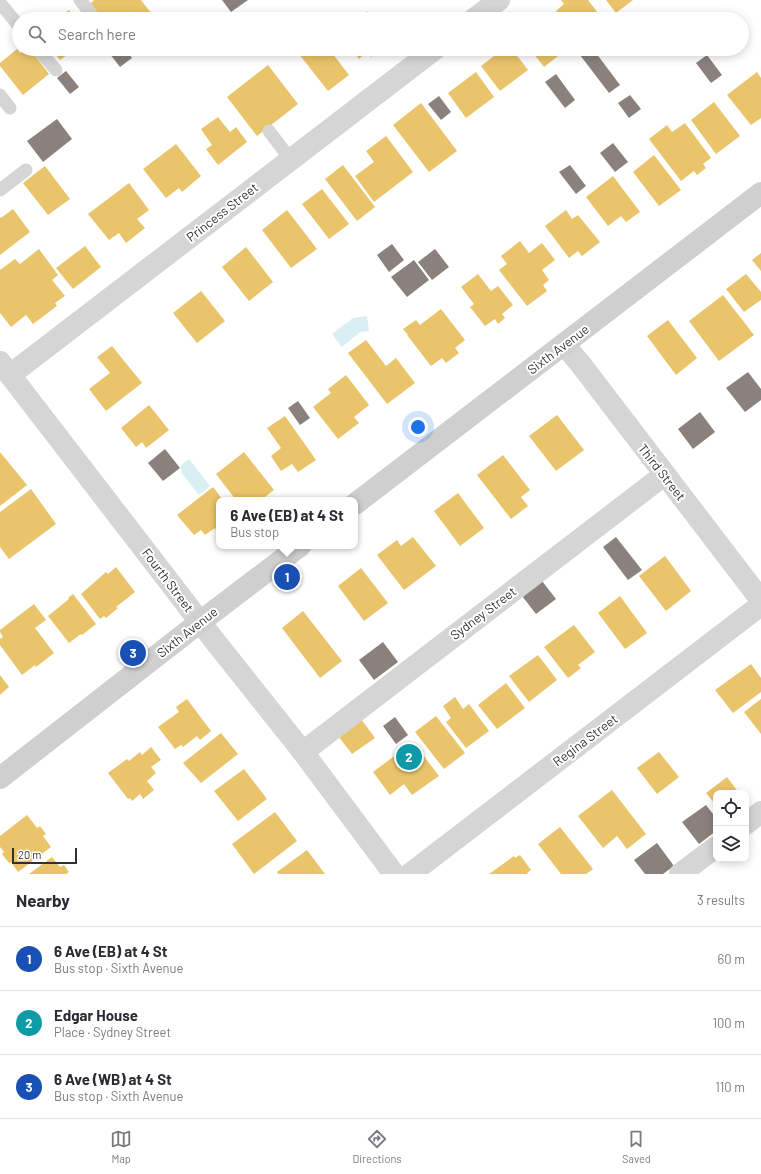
<!DOCTYPE html>
<html lang="en">
<head>
<meta charset="utf-8">
<style>
	:root { --surface:#fff; --page:#f2f2f3; --text:#2b2b33; --muted:#7c7c81; --line:#e1e1e2; --accent:#797979 }
	body { margin:0; font-family:Barlow,sans-serif; background:var(--page); color:var(--text) }
	.controls { position:absolute; right:12px; bottom:12px; display:grid; overflow:hidden; border-radius:8px; box-shadow:0 2px 10px #0003 }
	.controls button { width:36px; height:36px; display:grid; place-items:center; padding:0; border:0; border-bottom:1px solid var(--line); background:var(--surface); color:var(--text); font:20px sans-serif }
	.scale { position:absolute; left:12px; bottom:10px; width:65px; box-sizing:border-box; padding-left:4px; border:2px solid #313131; border-top:0; font-size:11px; line-height:14px; white-space:nowrap; color:#313131; -webkit-text-stroke:3px #fff; paint-order:stroke }
	.you { position:absolute; left:418px; top:427px; width:14px; height:14px; margin:-10px; border:3px solid #fff; border-radius:50%; background:#1a73e8; box-shadow:0 0 0 6px #1a73e833 }
	.badge { display:grid; place-items:center; width:26px; height:26px; border-radius:50%; background:var(--accent); color:#fff; font-size:13px; font-weight:700 }
	.pin { position:absolute; translate:-50% -50%; border:2px solid #fff; box-shadow:0 1px 4px #0006 }
	.popup { position:absolute; left:216px; top:497px; width:142px; height:52px; box-sizing:border-box; display:grid; place-content:center; border-radius:8px; background:var(--surface); filter:drop-shadow(0 1px 3px #0005); font-size:13px; white-space:nowrap; color:var(--muted) }
	.popup b { font-size:15px; color:var(--text) }
	.popup::after { content:''; position:absolute; left:50%; top:100%; margin-left:-8px; border:8px solid transparent; border-top-color:var(--surface) }
	.list { margin:0; padding:0; list-style:none }
	h2 { display:flex; justify-content:space-between; align-items:center; height:52px; margin:0; padding:0 16px; font-size:17px }
	h2 small { font-size:13px; font-weight:400; color:var(--muted) }
	.list li { display:grid; grid-template-columns:26px 1fr auto; gap:12px; align-items:center; box-sizing:border-box; height:64px; padding:0 16px; border-top:1px solid var(--line) }
	.list b { display:block; font-size:15px; white-space:nowrap }
	.list p { margin:0; font-size:13px; white-space:nowrap; color:var(--muted) }
	.list em { font-size:13px; font-style:normal; color:var(--muted) }
	.icon { flex:none; width:22px; height:22px; fill:none; stroke:currentColor; stroke-width:2; stroke-linecap:round; stroke-linejoin:round }
	.map { position:relative; flex:none; width:761px; height:874px; overflow:hidden }
	.search { position:absolute; background:var(--surface); box-shadow:0 2px 10px #0003; left:12px; right:12px; top:12px; height:44px; display:flex; align-items:center; gap:10px; box-sizing:border-box; padding:0 14px; border-radius:22px; color:var(--muted); font-size:15px }
	.sheet { height:244px; background:var(--surface) }
	nav { display:flex; justify-content:space-around; align-items:center; box-sizing:border-box; height:56px; border-top:1px solid var(--line); background:var(--surface); font-size:11px; color:var(--muted) }
	nav a { display:grid; justify-items:center; gap:2px }
	nav .on { color:var(--accent) }
	.map>svg:first-child { display:block }
	.water { fill:#daeff3 }
	.homes { fill:#e9c46a }
	.industry { fill:#8a817c }
	.lines { fill:none; stroke-linecap:round; stroke-linejoin:round }
	.lane { stroke:#d5d5d5; stroke-width:13 }
	.street { stroke:#d5d5d5; stroke-width:22 }
	.secondary { stroke:#cfcfcf; stroke-width:22 }
	.labels { text-anchor:middle; dominant-baseline:central; stroke-width:4; stroke-linejoin:round; paint-order:stroke }
	.street-label { font-size:13px; fill:#313131; stroke:#fff }
</style>
</head>
<body>
<div class="map">
<svg width="761" height="874" viewBox="0 0 761 874">
	<rect width="100%" height="100%" fill="#fff"/>
	<g class="water">
		<path d="M367,316L369,331L360,332L342,347L332,334L353,318Z"/>
		<path d="M189,459L210,486L199,495L181,472V465Z"/>
	</g>
	<g class="homes">
		<path d="M94,0H141L154,17L152,19H102L90,4Z"/>
		<path d="M561,0H588L601,17L599,19H562L556,11L564,4Z"/>
		<path d="M606,0H633L616,13Z"/>
		<path d="M69,10L76,19H57Z"/>
		<path d="M367,11L373,19H358Z"/>
		<path d="M17,49L20,53L26,49H30L49,74L23,95L0,66V63Z"/>
		<path d="M51,49H85L78,54L74,50L60,60Z"/>
		<path d="M295,49H329L349,75L328,91Z"/>
		<path d="M352,49H377L378,51L371,57L367,52L359,59Z"/>
		<path d="M503,49H512L528,70L500,91L481,66Z"/>
		<path d="M530,49H567L544,67Z"/>
		<path d="M268,65L298,104L257,136L227,97Z"/>
		<path d="M476,72L494,97L466,118L448,93Z"/>
		<path d="M757,72L761,78V118L751,125L727,95Z"/>
		<path d="M714,102L740,136L716,154L691,120Z"/>
		<path d="M421,103L457,151L429,172L393,125Z"/>
		<path d="M218,117L230,132L236,127L247,142L218,165L206,149L212,145L201,129Z"/>
		<path d="M685,123L711,158L703,164L706,168L697,175L694,171L681,181L649,139L667,125L672,132Z"/>
		<path d="M386,136L413,172L374,202L355,176L374,162L366,151Z"/>
		<path d="M176,144L201,176L182,192L179,188L166,198L143,169Z"/>
		<path d="M654,155L681,190L659,206L633,172Z"/>
		<path d="M343,165L375,207L357,221L325,179Z"/>
		<path d="M45,166L70,199L48,215L23,183Z"/>
		<path d="M613,176L640,212L626,222L621,216L608,226L586,197Z"/>
		<path d="M129,183L149,210L137,219L145,228L126,243L119,233L109,240L88,214Z"/>
		<path d="M322,189L349,224L329,239L302,204Z"/>
		<path d="M13,209L30,232L0,255V217L1,218Z"/>
		<path d="M287,210L317,249L291,268L262,230Z"/>
		<path d="M566,210L572,219L578,215L600,242L582,256L578,251L569,258L545,226Z"/>
		<path d="M520,241L529,253L542,243L555,260L542,270L549,280L543,285L547,291L527,306L499,270L507,264L501,256Z"/>
		<path d="M85,246L101,267L73,289L56,268Z"/>
		<path d="M246,247L273,282L249,301L222,267Z"/>
		<path d="M39,249L58,275L52,280L65,296L55,303L57,306L33,324L26,315L11,327L0,313V270L15,259L20,264Z"/>
		<path d="M761,253V271L752,260Z"/>
		<path d="M478,274L491,291L498,286L513,305L502,314L505,318L498,324L495,319L485,326L470,307L474,304L461,287Z"/>
		<path d="M746,274L761,292V300L744,312L726,289Z"/>
		<path d="M201,291L225,321L197,343L173,313Z"/>
		<path d="M723,295L754,335L719,361L689,321Z"/>
		<path d="M441,309L465,340L455,348L459,353L446,363L442,358L431,366L407,335H408L403,329L416,320L420,325Z"/>
		<path d="M668,320L697,358L676,375L647,336Z"/>
		<path d="M366,340L386,366L396,358L415,383L387,404L348,353Z"/>
		<path d="M112,346L142,383L106,411L89,389L110,373L97,357Z"/>
		<path d="M346,375L369,405L354,417L359,423L338,439L313,407L331,393L328,389Z"/>
		<path d="M149,405L169,430L146,448L142,442L136,447L121,428Z"/>
		<path d="M557,415L584,450L556,471L529,436Z"/>
		<path d="M285,416L316,460L298,472L292,464L281,471L271,456L281,448L267,428Z"/>
		<path d="M0,452L27,485L0,506Z"/>
		<path d="M244,452L274,490L261,500H236L216,474Z"/>
		<path d="M503,455L530,490L521,497L528,506L511,519L477,475Z"/>
		<path d="M213,487L223,500H219V531L218,532L215,528L205,535L201,530L194,535L177,515Z"/>
		<path d="M31,489L56,524L9,559L0,547V512Z"/>
		<path d="M458,493L484,528L460,546L434,511Z"/>
		<path d="M413,537L436,566L404,590L377,555L397,540L401,546Z"/>
		<path d="M665,556L691,591L666,611L639,576Z"/>
		<path d="M116,567L135,592L116,607L118,608L106,618L104,616L100,619L81,594L106,572L108,574Z"/>
		<path d="M361,568L388,603L364,621L338,586Z"/>
		<path d="M73,594L96,624L82,635L81,634L69,643L48,616L69,599L68,598Z"/>
		<path d="M620,596L647,633L625,649L598,613Z"/>
		<path d="M34,604L46,620L35,628L54,653L36,667L35,665L22,675L0,645V639L3,637L0,632V630Z"/>
		<path d="M303,611L342,661L320,678L282,628Z"/>
		<path d="M574,625L595,652L578,665L581,668L568,678L544,647Z"/>
		<path d="M538,655L557,680L529,702L509,676Z"/>
		<path d="M751,664L761,678V692L733,713L715,690Z"/>
		<path d="M0,675L9,687L0,695Z"/>
		<path d="M506,683L525,708L497,729L478,705Z"/>
		<path d="M455,697L463,709L469,704L489,731L466,748L446,722L451,718L443,706Z"/>
		<path d="M187,699L211,731L200,740L197,736L183,747L181,745L175,749L158,727L179,712L176,707Z"/>
		<path d="M761,699V734L744,712Z"/>
		<path d="M436,716L465,753L444,769L415,732Z"/>
		<path d="M361,719L375,738L352,754L338,736Z"/>
		<path d="M221,733L238,754L201,783L183,763Z"/>
		<path d="M413,742L439,776L412,795L404,784L390,795L373,772Z"/>
		<path d="M151,747L161,760L151,767L156,773L147,781L154,790L143,799L140,794L132,801L130,798L128,799L108,773L127,759L129,761L140,752L142,755Z"/>
		<path d="M659,752L679,777L657,794L637,768Z"/>
		<path d="M244,769L267,799L238,821L214,791Z"/>
		<path d="M727,777L739,793H716V805L706,793Z"/>
		<path d="M612,790L646,834L627,849L617,836L603,848L578,816Z"/>
		<path d="M275,812L297,841L254,874L232,844Z"/>
		<path d="M27,815L37,828L40,826L46,834L43,836L51,847L18,872L11,862L9,863L2,854L4,852L0,847V836Z"/>
		<path d="M560,827L593,869L586,874H561L538,844Z"/>
		<path d="M307,850L325,874H278L277,872Z"/>
		<path d="M520,855L531,870L527,873L528,874H489L514,856L515,858Z"/>
		<path d="M52,857L60,867L64,865L69,872L66,874H29Z"/>
	</g>
	<g class="industry">
		<path d="M222,0H248L231,12Z"/>
		<path d="M106,49H126L132,58L120,67Z"/>
		<path d="M588,49H593L620,85L609,93L580,55Z"/>
		<path d="M707,55L722,75L711,83L696,63Z"/>
		<path d="M66,71L79,87L70,94L57,78Z"/>
		<path d="M556,74L575,100L565,108L545,82Z"/>
		<path d="M630,95L641,109L629,118L618,103Z"/>
		<path d="M439,96L451,112L441,120L428,104Z"/>
		<path d="M57,119L72,139L43,162L27,141Z"/>
		<path d="M613,143L628,162L615,172L600,153Z"/>
		<path d="M570,165L586,186L576,194L559,172Z"/>
		<path d="M392,244L404,260L389,272L377,255Z"/>
		<path d="M435,249L449,267L432,280L418,262Z"/>
		<path d="M414,260L429,280L407,297L391,277Z"/>
		<path d="M748,372L761,389V400L745,412L726,388Z"/>
		<path d="M298,401L310,418L300,425L288,408Z"/>
		<path d="M700,412L715,432L693,449L678,429Z"/>
		<path d="M165,449L180,468L163,481L148,463Z"/>
		<path d="M616,537L642,570L628,580L603,547Z"/>
		<path d="M542,581L556,599L536,614L522,596Z"/>
		<path d="M383,642L398,662L374,680L359,660Z"/>
		<path d="M395,717L408,735L396,744L383,726Z"/>
		<path d="M706,805L716,818V831L699,844L682,822Z"/>
		<path d="M657,843L674,866L663,874H645L634,860Z"/>
	</g>
	<g class="lines">
		<g class="lane">
			<path d="M80,0L92,15"/>
			<path d="M0,3L19,26"/>
			<path d="M38,49L56,70"/>
			<path d="M0,95L10,108"/>
			<path d="M269,131L291,160"/>
			<path d="M0,190L26,170"/>
		</g>
		<g class="street">
			<path d="M474,19L499,0"/>
			<path d="M564,345L579,362L761,600"/>
			<path d="M0,362L214,640L303,752L394,874"/>
			<path d="M10,375L435,49"/>
			<path d="M303,752L664,475"/>
			<path d="M746,824L761,812"/>
			<path d="M410,874L761,605"/>
			<path d="M680,874L716,847"/>
		</g>
		<g class="secondary">
			<path d="M355,504L761,193"/>
			<path d="M0,778L200,622L300,546"/>
		</g>
	</g>
	<g class="labels">
		<g class="street-label">
			<text transform="translate(222 212) rotate(-38)">Princess Street</text>
			<text transform="translate(558 349) rotate(-37)">Sixth Avenue</text>
			<text transform="translate(662 472) rotate(52)">Third Street</text>
			<text transform="translate(168 580) rotate(53)">Fourth Street</text>
			<text transform="translate(483 613) rotate(-37)">Sydney Street</text>
			<text transform="translate(187 632) rotate(-38)">Sixth Avenue</text>
			<text transform="translate(585 740) rotate(-37)">Regina Street</text>
		</g>
	</g>
</svg>
<div class="controls">
<button><svg class="icon" aria-label="locate" viewBox="0 0 24 24"><circle cx="12" cy="12" r="6"/><path d="M12 2v4M12 18v4M2 12h4M18 12h4"/></svg></button>
<button><svg class="icon" aria-label="layers" viewBox="0 0 24 24"><path d="M12 4l9 5-9 5-9-5zM3 14l9 5 9-5"/></svg></button>
</div>
<div class="scale">20 m</div>
<div class="you"></div>
<div class="pin badge" style="left:287px;top:577px;background:#1a4fb4">1</div>
<div class="popup"><b>6 Ave (EB) at 4 St</b>Bus stop</div>
<div class="pin badge" style="left:409px;top:757px;background:#0f9aa8">2</div>
<div class="pin badge" style="left:133px;top:653px;background:#1a4fb4">3</div>
<div class="search"><svg class="icon" aria-label="search" viewBox="0 0 24 24"><circle cx="10" cy="10" r="6"/><path d="M15 15l6 6"/></svg>Search here</div>
</div>
<section class="sheet">
<h2>Nearby<small>3 results</small></h2>
<ul class="list">
<li><span class="badge" style="background:#1a4fb4">1</span><div><b>6 Ave (EB) at 4 St</b><p>Bus stop · Sixth Avenue</p></div><em>60 m</em></li>
<li><span class="badge" style="background:#0f9aa8">2</span><div><b>Edgar House</b><p>Place · Sydney Street</p></div><em>100 m</em></li>
<li><span class="badge" style="background:#1a4fb4">3</span><div><b>6 Ave (WB) at 4 St</b><p>Bus stop · Sixth Avenue</p></div><em>110 m</em></li>
</ul>
</section>
<nav>
<a class="on"><svg class="icon" aria-label="map" viewBox="0 0 24 24"><path d="M3 6l6-2 6 2 6-2v14l-6 2-6-2-6 2zM9 4v14M15 6v14"/></svg>Map</a>
<a><svg class="icon" aria-label="directions" viewBox="0 0 24 24"><path d="M12 3l9 9-9 9-9-9zM9 14v-3h6M13 9l2 2-2 2"/></svg>Directions</a>
<a><svg class="icon" aria-label="saved" viewBox="0 0 24 24"><path d="M7 4h10v16l-5-4-5 4z"/></svg>Saved</a>
</nav>
</body>
</html>
